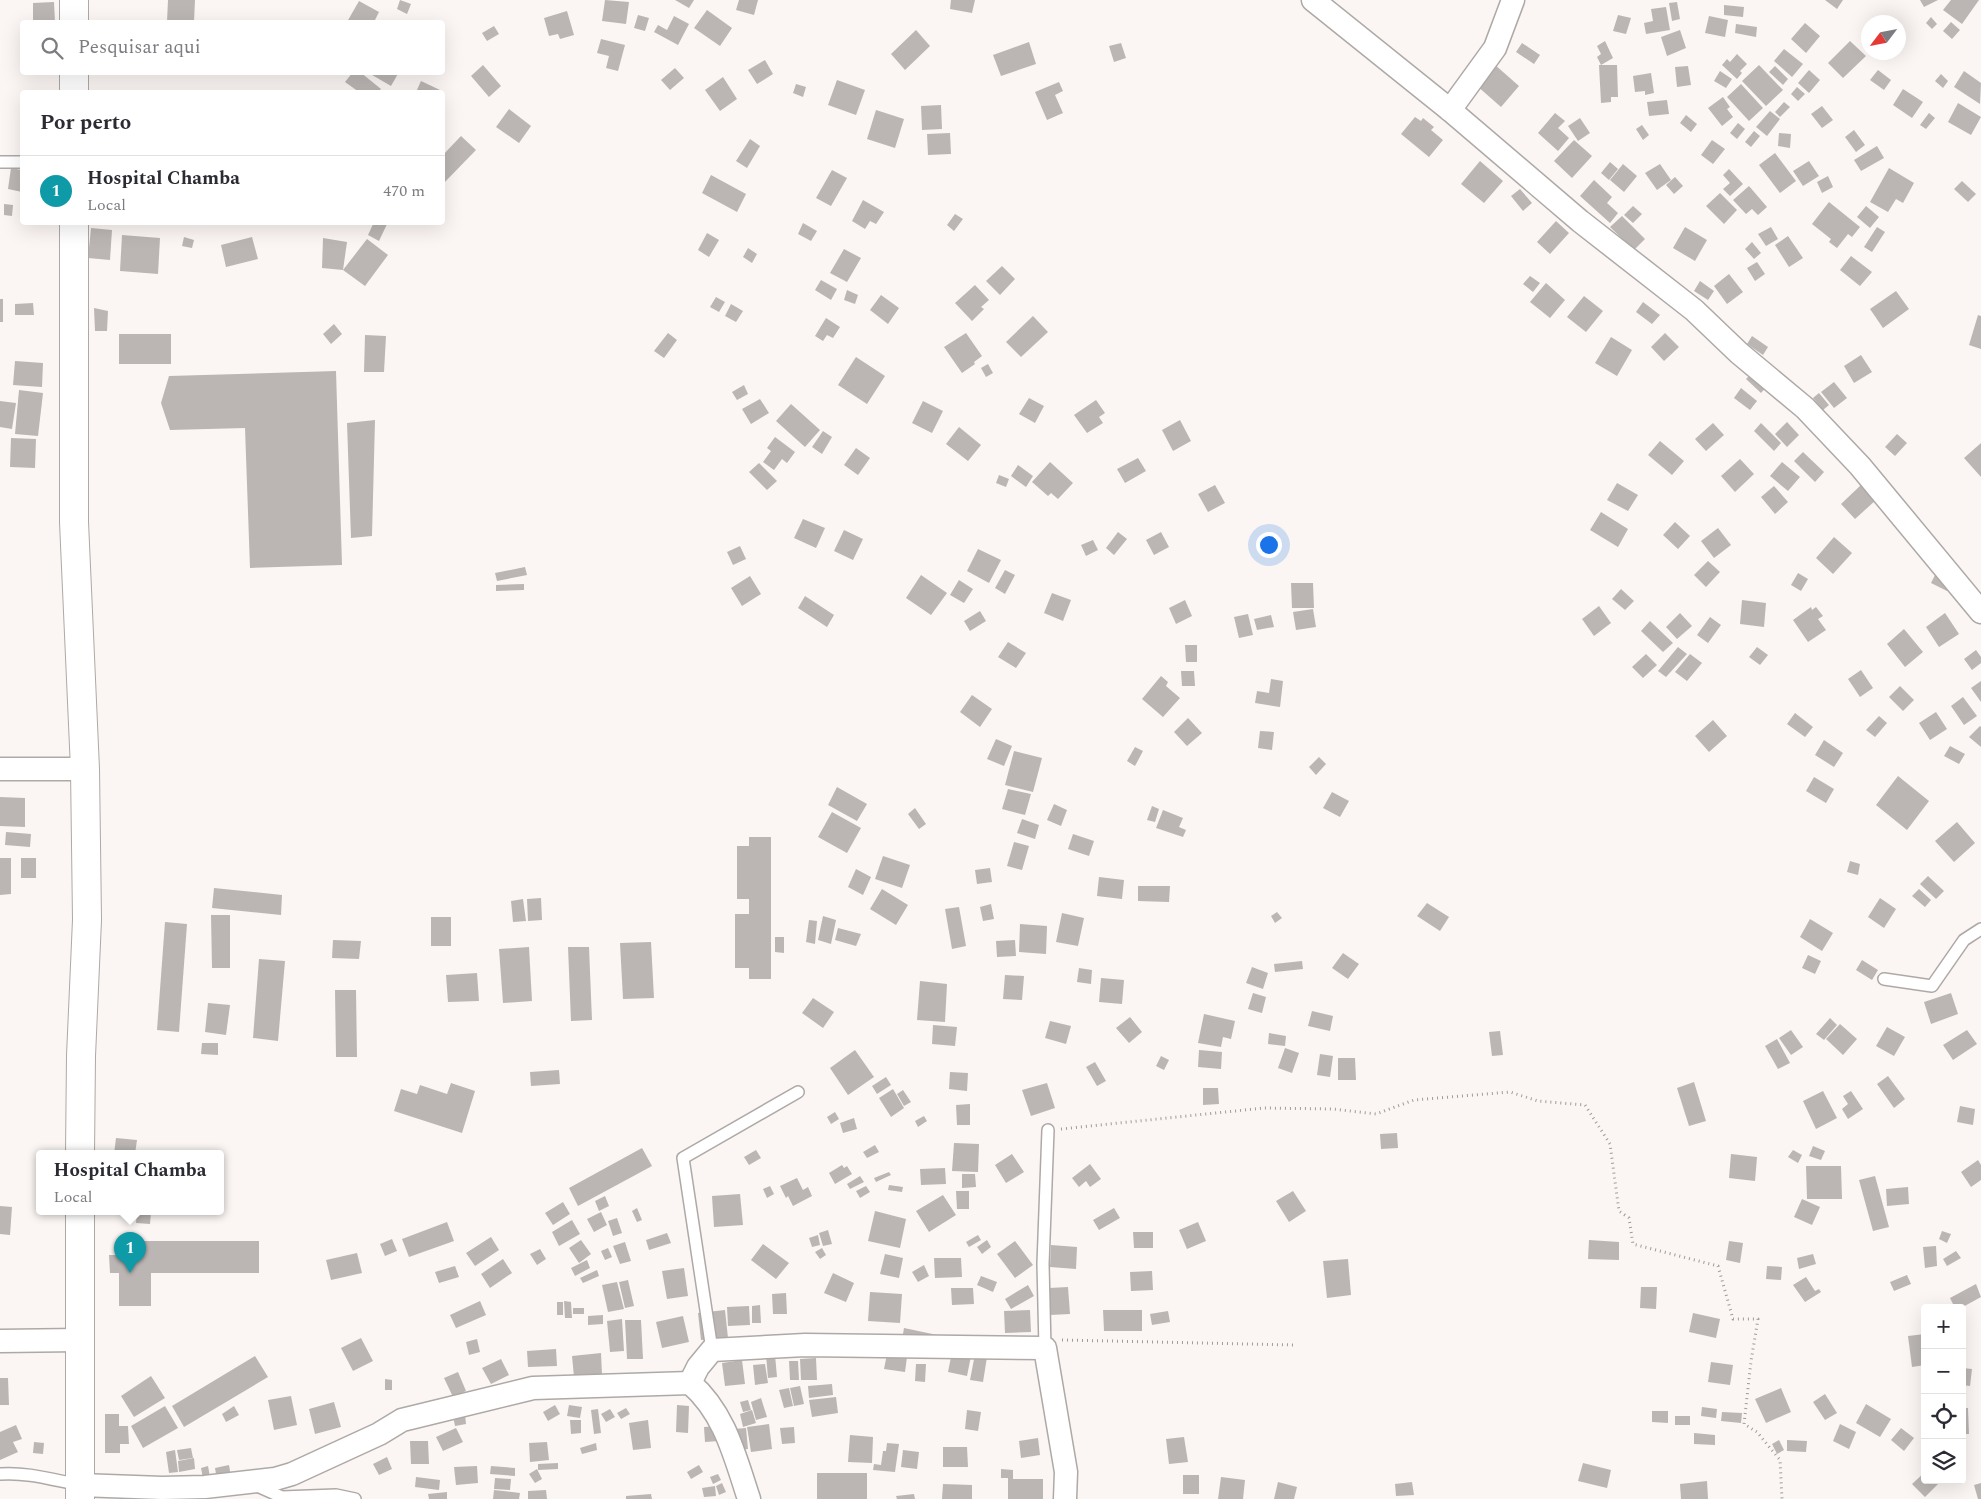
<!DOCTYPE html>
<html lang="pt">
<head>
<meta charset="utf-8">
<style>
	:root { --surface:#fff; --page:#f7f7f7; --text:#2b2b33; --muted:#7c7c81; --line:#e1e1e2; --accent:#b35505 }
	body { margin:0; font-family:Spectral,serif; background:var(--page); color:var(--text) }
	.controls { position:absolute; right:15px; bottom:15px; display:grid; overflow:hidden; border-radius:5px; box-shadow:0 5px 20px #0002 }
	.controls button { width:45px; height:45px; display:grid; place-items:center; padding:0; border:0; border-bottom:1px solid var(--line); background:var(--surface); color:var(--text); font:25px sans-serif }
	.compass { position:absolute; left:1861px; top:15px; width:45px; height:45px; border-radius:50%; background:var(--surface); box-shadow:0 5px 20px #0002; rotate:238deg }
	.you { position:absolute; left:1268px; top:544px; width:18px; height:18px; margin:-12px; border:4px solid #fff; border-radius:50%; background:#1a73e8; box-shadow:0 0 0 8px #1a73e833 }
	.badge { display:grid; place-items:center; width:32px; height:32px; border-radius:50%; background:var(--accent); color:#fff; font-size:16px; font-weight:700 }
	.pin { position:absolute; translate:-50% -41px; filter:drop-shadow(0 1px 2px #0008) }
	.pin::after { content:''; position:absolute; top:26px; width:18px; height:15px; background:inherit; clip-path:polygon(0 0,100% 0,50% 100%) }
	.popup { position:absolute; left:36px; top:1150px; width:188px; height:65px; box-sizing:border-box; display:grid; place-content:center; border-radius:5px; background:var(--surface); filter:drop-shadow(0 1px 4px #0005); font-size:16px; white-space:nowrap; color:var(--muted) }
	.popup b { font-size:19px; color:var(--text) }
	.popup::after { content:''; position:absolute; left:50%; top:100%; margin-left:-10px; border:10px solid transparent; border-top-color:var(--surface) }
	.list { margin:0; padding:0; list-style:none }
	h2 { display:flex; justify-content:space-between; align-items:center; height:65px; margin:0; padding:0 20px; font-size:21px }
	h2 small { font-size:16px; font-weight:400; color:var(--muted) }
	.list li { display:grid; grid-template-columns:32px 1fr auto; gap:15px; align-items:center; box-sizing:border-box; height:70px; padding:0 20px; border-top:1px solid var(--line) }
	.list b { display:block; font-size:19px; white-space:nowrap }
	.list p { margin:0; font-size:16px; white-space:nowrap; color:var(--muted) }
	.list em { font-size:16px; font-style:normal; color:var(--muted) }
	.icon { flex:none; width:28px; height:28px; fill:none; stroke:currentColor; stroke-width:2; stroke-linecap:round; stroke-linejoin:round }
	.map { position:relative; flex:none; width:1981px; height:1499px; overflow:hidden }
	.search { position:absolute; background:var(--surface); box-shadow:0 5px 20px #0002; left:20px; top:20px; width:425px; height:55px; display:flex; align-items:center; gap:12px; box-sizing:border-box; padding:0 18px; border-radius:5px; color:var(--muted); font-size:19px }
	.panel { position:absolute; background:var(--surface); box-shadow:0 5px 20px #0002; left:20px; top:90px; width:425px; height:135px; border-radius:5px }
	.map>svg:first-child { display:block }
	.building { fill:#bbb6b3 }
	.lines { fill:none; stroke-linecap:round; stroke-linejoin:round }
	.lane-casing { stroke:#aea9a6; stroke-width:14 }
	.street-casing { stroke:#aea9a6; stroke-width:25 }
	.secondary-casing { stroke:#aea9a6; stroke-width:30 }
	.path { stroke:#9f9b99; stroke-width:3; stroke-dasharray:1 4; stroke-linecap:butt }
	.lane { stroke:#fff; stroke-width:11 }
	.street { stroke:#fff; stroke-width:22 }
	.secondary { stroke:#fff; stroke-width:28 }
</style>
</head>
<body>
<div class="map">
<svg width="1981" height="1499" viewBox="0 0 1981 1499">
	<rect width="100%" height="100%" fill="#fbf6f3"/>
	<g class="building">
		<path d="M168,0H195L194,22H167Z"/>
		<path d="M400,0L411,4L407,14L397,9Z"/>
		<path d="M605,0L629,2L626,24L602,21Z"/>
		<path d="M675,0H694L689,8Z"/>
		<path d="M739,0H758L754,15L736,10Z"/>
		<path d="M951,0H975L972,13L950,9Z"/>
		<path d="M1825,0H1843L1837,9Z"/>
		<path d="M1920,0H1938L1924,7Z"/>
		<path d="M1951,0H1979L1962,24L1943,10Z"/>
		<path d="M359,1L379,12L374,22H347Z"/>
		<path d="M54,2L55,22H33V3Z"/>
		<path d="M1677,2L1680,19L1672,21L1669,3Z"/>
		<path d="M1724,5L1744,7L1743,17L1724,15Z"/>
		<path d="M1666,7L1670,30L1646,34L1644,23L1653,21L1651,9Z"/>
		<path d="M707,10L732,28L720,46L694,28Z"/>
		<path d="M567,11L574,35L560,39L558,34L549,36L544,18Z"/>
		<path d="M638,15L649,18L645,31L634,28Z"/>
		<path d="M1618,15L1631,18L1626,34L1613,31Z"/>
		<path d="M674,16L689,24L678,45L654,32L658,25L667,30Z"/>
		<path d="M1709,16L1728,20L1725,37L1705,33Z"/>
		<path d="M1931,17L1937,24L1932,29L1926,23Z"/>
		<path d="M1951,22L1960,30L1952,39L1943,31Z"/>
		<path d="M1805,23L1820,36L1806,53L1791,39Z"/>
		<path d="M1736,24L1757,27L1756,37L1735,33Z"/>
		<path d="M494,26L499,34L487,41L482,33Z"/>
		<path d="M916,30L930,46L905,70L891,54Z"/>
		<path d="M1680,30L1686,48L1667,56L1661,37Z"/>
		<path d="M601,39L625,45L618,71L606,68L609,56L597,53Z"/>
		<path d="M1605,41L1613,58L1601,65L1597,57L1601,54L1597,46Z"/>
		<path d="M1850,41L1866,56L1843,78L1828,63Z"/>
		<path d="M1029,42L1036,64L1001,76L993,55Z"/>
		<path d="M1121,43L1126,58L1114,62L1109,46Z"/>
		<path d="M1522,43L1540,55L1534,64L1516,52Z"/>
		<path d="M1784,49L1803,64L1792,77L1774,61Z"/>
		<path d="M1737,54L1747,64L1740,71L1742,73L1737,79L1722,65L1727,59L1730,62Z"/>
		<path d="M765,60L773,74L757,84L748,70Z"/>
		<path d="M1494,64L1519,86L1501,107L1476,85Z"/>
		<path d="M483,65L501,86L489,97L471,76Z"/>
		<path d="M1599,65H1617L1618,97H1611V102L1601,103Z"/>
		<path d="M1759,65L1783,90L1766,106L1742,81Z"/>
		<path d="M1688,66L1691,85L1677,87L1675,67Z"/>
		<path d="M1775,66L1788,79L1783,85L1769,72Z"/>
		<path d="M675,68L684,78L670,90L661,80Z"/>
		<path d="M1809,70L1820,80L1809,93L1798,83Z"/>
		<path d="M1878,70L1891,80L1884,90L1870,80Z"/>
		<path d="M1720,71L1732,79L1726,88L1714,81Z"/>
		<path d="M1964,71L1981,83L1980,104L1954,87Z"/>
		<path d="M353,72H360L381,89L378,92H359L345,82Z"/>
		<path d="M367,72H399L391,86Z"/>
		<path d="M1651,73L1654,93L1645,95V91L1635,92L1633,76Z"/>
		<path d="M1941,74L1948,81L1943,88L1935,81Z"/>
		<path d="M723,77L737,99L720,111L705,90Z"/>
		<path d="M837,80L865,90L856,115L828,105Z"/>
		<path d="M421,81L440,90L439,92H416Z"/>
		<path d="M1059,82L1063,91L1055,95L1063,113L1047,120L1035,92Z"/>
		<path d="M796,84L806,87L803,97L793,93Z"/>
		<path d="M1741,84L1763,108L1749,121L1727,97Z"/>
		<path d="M1797,87L1805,94L1798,101L1791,94Z"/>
		<path d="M1903,89L1923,102L1912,118L1893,105Z"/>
		<path d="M1723,97L1730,107L1727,109L1733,117L1722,126L1708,108Z"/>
		<path d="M1667,100L1669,114L1649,116L1647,102Z"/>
		<path d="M1784,102L1790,107L1780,117L1775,112Z"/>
		<path d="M1958,103L1981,117L1971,135L1948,122Z"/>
		<path d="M941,105L942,129L922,130L921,106Z"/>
		<path d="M1822,106L1833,120L1822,128L1811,114Z"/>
		<path d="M509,109L531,126L519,143L496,127Z"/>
		<path d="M876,110L904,119L895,148L867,139Z"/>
		<path d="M1770,111L1780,119L1767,136L1756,127Z"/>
		<path d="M1555,113L1565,121L1558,128L1569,138L1558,151L1538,133Z"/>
		<path d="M1929,113L1935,118L1926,129L1920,125Z"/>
		<path d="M1686,115L1697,124L1691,132L1680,123Z"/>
		<path d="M1415,117L1421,121L1423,118L1434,127L1431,130L1443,140L1429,157L1401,134Z"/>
		<path d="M1580,118L1590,133L1578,141L1568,126Z"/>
		<path d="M1738,123L1745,129L1737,139L1730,133Z"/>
		<path d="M1642,125L1649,135L1643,140L1636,129Z"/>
		<path d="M1854,130L1865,145L1856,152L1845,137Z"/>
		<path d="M1754,131L1760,136L1751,147L1745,142Z"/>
		<path d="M950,133L951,154L928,155L927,134Z"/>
		<path d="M1779,133L1791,134L1790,148L1778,146Z"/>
		<path d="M461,136L476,150L442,185V156Z"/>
		<path d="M750,139L760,146L747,168L736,161Z"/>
		<path d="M1574,140L1592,156L1572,178L1554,161Z"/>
		<path d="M1712,140L1725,149L1713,164L1701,155Z"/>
		<path d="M1877,146L1884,158L1861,171L1854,160Z"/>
		<path d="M1775,153L1796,181L1780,193L1759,165Z"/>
		<path d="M1480,161L1503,181L1484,203L1461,184Z"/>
		<path d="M1809,161L1819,176L1803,186L1793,171Z"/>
		<path d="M1610,162L1618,169L1609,180L1601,173Z"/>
		<path d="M1623,164L1637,176L1624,192L1610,180Z"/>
		<path d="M1660,164L1671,180L1657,190L1645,173Z"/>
		<path d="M11,168L22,170V192L8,189Z"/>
		<path d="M1889,168L1914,183L1903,203L1896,199L1888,212L1870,202Z"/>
		<path d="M1729,169L1743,184L1730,196L1723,189L1730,183L1723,175Z"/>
		<path d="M832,170L847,178L831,206L816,198Z"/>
		<path d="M711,175L746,194L737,212L702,193Z"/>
		<path d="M1828,176L1833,187L1822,193L1817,182Z"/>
		<path d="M1675,177L1683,186L1674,194L1666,185Z"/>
		<path d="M1594,180L1612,197L1607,203L1618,213L1610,223L1580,196Z"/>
		<path d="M1962,181L1976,194L1968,202L1954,189Z"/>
		<path d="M1749,186L1767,207L1758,215L1752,209L1746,214L1733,200Z"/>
		<path d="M1520,189L1532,203L1523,211L1511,196Z"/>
		<path d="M1720,193L1737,210L1724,224L1706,206Z"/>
		<path d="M863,200L884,212L876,224L870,221L865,229L852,221Z"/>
		<path d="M1829,202L1860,227L1852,237L1848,234L1837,248L1829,242L1831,239L1812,224Z"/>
		<path d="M4,204L13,205L12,216L4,215Z"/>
		<path d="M1633,206L1642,214L1633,223L1624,215Z"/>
		<path d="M1866,206L1879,217L1870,228L1857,217Z"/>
		<path d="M955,214L963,219L954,231L947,225Z"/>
		<path d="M1622,216L1645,239L1634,250L1610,227Z"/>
		<path d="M1556,221L1569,233L1550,254L1537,242Z"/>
		<path d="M374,222H388L379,241L368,235Z"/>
		<path d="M803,223L817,231L811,241L798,234Z"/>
		<path d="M1685,227L1707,240L1695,261L1673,248Z"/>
		<path d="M1771,227L1778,239L1766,246L1758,234Z"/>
		<path d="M1877,227L1885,232L1872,252L1864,247Z"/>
		<path d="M91,228L112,230L110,260L88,258Z"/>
		<path d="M707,233L719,240L709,257L698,250Z"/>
		<path d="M122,235L160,238L158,274L120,271Z"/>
		<path d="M1788,236L1803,258L1789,267L1775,245Z"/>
		<path d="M184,237L194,240L192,248L182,246Z"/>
		<path d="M252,237L258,259L226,267L221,245Z"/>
		<path d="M323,238L347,242L343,270L322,268Z"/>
		<path d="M367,239L388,255L365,286L343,270Z"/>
		<path d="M1752,242L1761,253L1754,259L1745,249Z"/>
		<path d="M748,248L757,254L752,263L743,257Z"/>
		<path d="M844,249L861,258L847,282L830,273Z"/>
		<path d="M1851,256L1872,272L1860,286L1840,270Z"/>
		<path d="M1757,262L1765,274L1755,281L1747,268Z"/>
		<path d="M1002,266L1015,279L1000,295L986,281Z"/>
		<path d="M1729,274L1743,292L1727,304L1714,286Z"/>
		<path d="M1530,276L1540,283L1533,292L1523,284Z"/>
		<path d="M821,280L837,289L831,300L815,290Z"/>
		<path d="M1700,281L1714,291L1708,300L1694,291Z"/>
		<path d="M1546,283L1565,300L1550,318L1530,302Z"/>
		<path d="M975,285L989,300L981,307L984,309L972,321L955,303Z"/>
		<path d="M847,290L858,295L855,304L844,300Z"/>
		<path d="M1896,291L1909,309L1883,328L1870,309Z"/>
		<path d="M881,295L899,308L888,324L870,310Z"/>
		<path d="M1584,296L1603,311L1586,332L1567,317Z"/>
		<path d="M716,297L725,302L719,312L710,307Z"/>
		<rect x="0" y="299" width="3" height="23"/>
		<path d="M1643,302L1660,315L1652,324L1636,312Z"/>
		<path d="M33,303L34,315H15V304Z"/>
		<path d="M731,304L743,311L736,322L725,316Z"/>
		<path d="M94,308L108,311L107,331H95Z"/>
		<path d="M1978,315L1981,316V349L1969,345Z"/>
		<path d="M1033,316L1048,332L1021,357L1006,342Z"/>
		<path d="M826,318L840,327L833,338L827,335L823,341L815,336Z"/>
		<path d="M334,324L342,334L331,344L323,334Z"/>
		<path d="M668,333L677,340L664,358L654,351Z"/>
		<path d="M966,333L982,356L974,362L975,364L962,373L944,347Z"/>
		<path d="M1665,333L1679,347L1664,361L1651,347Z"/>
		<rect x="119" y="334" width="52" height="30"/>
		<path d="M365,335L386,336L384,372H364Z"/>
		<path d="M1752,336L1768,347L1763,355L1747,344Z"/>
		<path d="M1611,337L1632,350L1617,376L1595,363Z"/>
		<path d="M1861,355L1872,372L1854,383L1844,366Z"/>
		<path d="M856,357L885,376L867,404L838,385Z"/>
		<path d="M15,361L43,363L42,387L13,385Z"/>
		<path d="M988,364L993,373L986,377L981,368Z"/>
		<path d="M336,371L342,565L250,568L245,428L170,430L161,403L169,376Z"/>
		<path d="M1754,371L1768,385L1761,393L1746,379Z"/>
		<path d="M1834,382L1847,398L1834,408L1821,392Z"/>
		<path d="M744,385L748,394L737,400L732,392Z"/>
		<path d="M1741,388L1757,401L1750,410L1734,398Z"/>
		<path d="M19,390L43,393L38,436L15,434Z"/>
		<path d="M1819,393L1829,405L1823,410L1813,398Z"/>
		<path d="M1029,398L1044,406L1035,423L1019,414Z"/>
		<path d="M760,399L769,413L751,424L742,409Z"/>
		<path d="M1096,400L1105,413L1099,417L1103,423L1087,433L1074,415Z"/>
		<path d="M0,401L16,403L12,429L0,427Z"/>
		<path d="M923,401L943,411L932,433L912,423Z"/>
		<path d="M791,404L820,430L805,447L776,421Z"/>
		<path d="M375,420L372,536L351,538L347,423Z"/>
		<path d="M1180,420L1191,441L1173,451L1162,430Z"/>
		<path d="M1787,422L1799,435L1787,447L1775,434Z"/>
		<path d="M1713,423L1724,435L1706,451L1695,439Z"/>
		<path d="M1761,423L1781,443L1774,451L1754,431Z"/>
		<path d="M959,427L981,445L968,461L946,444Z"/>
		<path d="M823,431L832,437L822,454L812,447Z"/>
		<path d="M1897,434L1907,443L1895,456L1885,447Z"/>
		<path d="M775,437L795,452L787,463L782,459L774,470L763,462L771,451L767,448Z"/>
		<path d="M11,438L36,439L35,468L10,467Z"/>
		<path d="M1660,441L1684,461L1672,475L1648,455Z"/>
		<path d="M1981,443V477L1964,458Z"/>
		<path d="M856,448L870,458L858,475L844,465Z"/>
		<path d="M1803,452L1824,472L1815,482L1794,461Z"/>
		<path d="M1138,458L1146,471L1125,483L1117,469Z"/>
		<path d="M1740,459L1754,474L1735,492L1721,476Z"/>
		<path d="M1050,462L1073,483L1058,499L1051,493L1048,496L1032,482Z"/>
		<path d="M1782,462L1800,477L1788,491L1770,476Z"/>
		<path d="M759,463L777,481L767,490L749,472Z"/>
		<path d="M1018,465L1033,476L1026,487L1011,476Z"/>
		<path d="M999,475L1009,479L1006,487L996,483Z"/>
		<path d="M1617,483L1638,495L1628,511L1607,500Z"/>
		<path d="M1215,485L1225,503L1208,512L1198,494Z"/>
		<path d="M1861,485L1876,500L1855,519L1841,504Z"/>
		<path d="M1774,486L1788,502L1775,514L1761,497Z"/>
		<path d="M1601,512L1628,529L1618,547L1590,530Z"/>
		<path d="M803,519L825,528L816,548L794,538Z"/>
		<path d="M1675,522L1690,536L1678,549L1663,535Z"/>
		<path d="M1718,528L1731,545L1714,558L1701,541Z"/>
		<path d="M844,530L863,539L853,560L834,551Z"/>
		<path d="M1118,532L1127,539L1114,555L1106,548Z"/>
		<path d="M1161,532L1169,547L1154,555L1146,540Z"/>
		<path d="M1834,537L1852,553L1833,574L1816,558Z"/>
		<path d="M1093,540L1098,550L1086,556L1081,545Z"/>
		<path d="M740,546L746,559L733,565L727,552Z"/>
		<path d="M978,549L1001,560L989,583L967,571Z"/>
		<path d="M1708,561L1720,572L1706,587L1694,575Z"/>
		<path d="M525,567L527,575L497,581L495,573Z"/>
		<path d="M1005,570L1015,575L1005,594L995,588Z"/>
		<path d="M1798,573L1808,579L1801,591L1791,585Z"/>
		<path d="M1936,573L1952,581L1947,591L1931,583Z"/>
		<path d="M921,575L947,593L931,615L906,598Z"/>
		<path d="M750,576L761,594L742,606L731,588Z"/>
		<path d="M959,580L973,589L964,603L950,595Z"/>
		<path d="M1291,583H1313L1314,608H1292Z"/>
		<path d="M524,584V590L496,591V585Z"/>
		<path d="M1621,589L1634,601L1625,610L1612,599Z"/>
		<path d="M1052,593L1071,600L1063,621L1044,613Z"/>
		<path d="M805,596L834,615L827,627L798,608Z"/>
		<path d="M1185,600L1192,616L1176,624L1169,608Z"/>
		<path d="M1742,600L1766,603L1764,627L1740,624Z"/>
		<path d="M1599,606L1611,623L1594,636L1582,619Z"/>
		<path d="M1811,607L1812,610L1816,607L1823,616L1818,619L1826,630L1808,642L1793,620Z"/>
		<path d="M1313,609L1316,627L1296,630L1293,612Z"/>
		<path d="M980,611L986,621L970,631L964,621Z"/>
		<path d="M1680,613L1692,626L1677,639L1666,627Z"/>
		<path d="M1945,613L1959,634L1939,647L1926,627Z"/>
		<path d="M1248,614L1253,635L1239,638L1234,617Z"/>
		<path d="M1271,615L1274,627L1257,630L1254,619Z"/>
		<path d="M1710,617L1721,625L1708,643L1697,635Z"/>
		<path d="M1650,621L1673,643L1663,652L1641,631Z"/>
		<path d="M1904,629L1923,652L1905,667L1887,644Z"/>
		<path d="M1008,642L1026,653L1016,668L998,657Z"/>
		<path d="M1185,645H1197V662H1186Z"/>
		<path d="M1678,647L1687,654L1666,677L1658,671Z"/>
		<path d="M1757,647L1768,655L1760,665L1749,657Z"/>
		<path d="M1976,650L1981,657V663L1972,670L1964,659Z"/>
		<path d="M1646,654L1657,665L1643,678L1632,667Z"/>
		<path d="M1690,654L1702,663L1687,681L1675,672Z"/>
		<path d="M1861,670L1873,688L1860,697L1848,679Z"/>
		<path d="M1181,671H1194L1195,686H1182Z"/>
		<path d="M1161,676L1168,682L1166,686L1180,698L1163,717L1142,699Z"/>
		<path d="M1271,679L1283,681L1280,707L1255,703L1257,691L1269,693Z"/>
		<path d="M1981,681V702L1971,688Z"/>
		<path d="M1900,686L1914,700L1903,711L1889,697Z"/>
		<path d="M972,695L992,709L980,727L960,712Z"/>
		<path d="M1963,697L1977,716L1964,725L1951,706Z"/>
		<path d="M1936,712L1947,729L1930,740L1919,723Z"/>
		<path d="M1795,713L1813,727L1805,737L1787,724Z"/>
		<path d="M1879,716L1887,723L1875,737L1866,730Z"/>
		<path d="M1188,718L1202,733L1187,746L1174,732Z"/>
		<path d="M1713,720L1727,736L1709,752L1695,736Z"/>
		<path d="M1980,726L1981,727V747L1969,737Z"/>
		<path d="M1260,731L1274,732L1272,750L1258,748Z"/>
		<path d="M996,739L1012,746L1004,766L987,759Z"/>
		<path d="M1824,740L1843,753L1834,767L1815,755Z"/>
		<path d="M1950,746L1965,754L1959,764L1944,756Z"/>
		<path d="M1135,747L1143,751L1135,766L1127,761Z"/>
		<path d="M1014,751L1042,758L1033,792L1005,785Z"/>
		<path d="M1319,757L1326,764L1316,775L1309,767Z"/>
		<path d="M1898,776L1929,801L1907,830L1876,805Z"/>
		<path d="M1814,777L1834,789L1826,803L1806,791Z"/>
		<path d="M837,787L867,804L857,821L828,805Z"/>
		<path d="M1008,789L1031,794L1025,815L1002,809Z"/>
		<path d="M1332,792L1349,801L1340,817L1323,808Z"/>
		<path d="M0,797L25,798V827L0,826Z"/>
		<path d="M1054,804L1067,810L1061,826L1047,820Z"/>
		<path d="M1152,806L1159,809L1155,822L1147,820Z"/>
		<path d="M915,808L926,824L919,829L908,814Z"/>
		<path d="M1163,810L1183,818L1179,827L1186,830L1183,837L1156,828Z"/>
		<path d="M832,812L861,828L847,853L818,837Z"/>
		<path d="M1022,819L1039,825L1035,839L1017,833Z"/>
		<path d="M1957,822L1975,843L1954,862L1935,841Z"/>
		<path d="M6,832L31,834L30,847L5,845Z"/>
		<path d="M1073,834L1094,841L1089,856L1068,849Z"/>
		<path d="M749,837H771V979H749V968H735V914H749V899H737V846H749Z"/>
		<path d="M1014,842L1029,846L1022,870L1007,866Z"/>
		<path d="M883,856L910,865L902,888L875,879Z"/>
		<path d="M0,858H11V894L0,895Z"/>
		<rect x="21" y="858" width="15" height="20"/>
		<path d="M1850,861L1860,864L1858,875L1847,872Z"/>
		<path d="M990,868L992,882L977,884L975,870Z"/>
		<path d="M856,869L871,877L863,895L848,887Z"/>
		<path d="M1928,876L1944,891L1936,899L1920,884Z"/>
		<path d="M1099,877L1124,880L1122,899L1097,896Z"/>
		<path d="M1138,886H1170L1169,902L1138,901Z"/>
		<path d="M214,888L282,895L281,915L212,908Z"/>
		<path d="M882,889L908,905L896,925L870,909Z"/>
		<path d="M1919,889L1931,900L1925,907L1912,896Z"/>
		<path d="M541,898L542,920L528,921L527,899Z"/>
		<path d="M1880,898L1896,909L1884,928L1868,917Z"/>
		<path d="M523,899L526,921L513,922L511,901Z"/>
		<path d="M1427,903L1449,917L1440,931L1417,916Z"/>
		<path d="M991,904L994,919L983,921L980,907Z"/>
		<path d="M959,907L966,946L952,949L945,909Z"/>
		<path d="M1277,912L1282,918L1275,923L1271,916Z"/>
		<path d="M1062,913L1084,918L1078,946L1056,942Z"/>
		<path d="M211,915H230V968H212Z"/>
		<path d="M823,916L836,920L831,944L818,940Z"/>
		<rect x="431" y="917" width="20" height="29"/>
		<path d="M1810,919L1833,933L1822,951L1800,937Z"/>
		<path d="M809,920L817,921L815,944L806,942Z"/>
		<path d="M165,922L187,924L179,1032L157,1030Z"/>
		<path d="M1020,924L1047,926L1046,954L1019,952Z"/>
		<path d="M838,928L861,934L856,946L835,940Z"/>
		<path d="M775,937H784V953L775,952Z"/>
		<path d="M333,940L361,941L359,959L332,958Z"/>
		<path d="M1015,940L1016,956L997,957L996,941Z"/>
		<path d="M651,942L654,998L623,999L620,943Z"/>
		<path d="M529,947L532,1001L503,1003L499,949Z"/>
		<path d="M568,947H589L592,1020L571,1021Z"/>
		<path d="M1343,953L1359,964L1348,979L1332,968Z"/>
		<path d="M1808,955L1821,961L1815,974L1802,968Z"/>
		<path d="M259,959L285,961L278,1041L253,1038Z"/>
		<path d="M1862,960L1878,970L1872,980L1856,970Z"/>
		<path d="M1302,961L1303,969L1275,972L1274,964Z"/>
		<path d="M1252,967L1268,973L1263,989L1246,983Z"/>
		<path d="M1079,968L1092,970L1091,984L1077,982Z"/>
		<path d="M477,973L479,1001L448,1002L446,975Z"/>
		<path d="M1005,975L1024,976L1022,1000L1003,999Z"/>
		<path d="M1101,978L1124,980L1122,1004L1099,1002Z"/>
		<path d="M920,981L947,984L945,1022L917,1020Z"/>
		<path d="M335,990H356L357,1057H336Z"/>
		<path d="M1253,993L1266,997L1262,1013L1248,1009Z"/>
		<path d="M1951,993L1958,1014L1931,1024L1924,1002Z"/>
		<path d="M813,998L834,1012L823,1028L802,1013Z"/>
		<path d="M208,1003L230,1005L226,1035L205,1032Z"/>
		<path d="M1312,1011L1333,1016L1330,1031L1308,1026Z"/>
		<path d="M1204,1014L1235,1021L1231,1039L1223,1037L1221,1047L1198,1043Z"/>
		<path d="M1130,1017L1142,1032L1129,1043L1116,1028Z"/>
		<path d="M1830,1018L1837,1025L1824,1040L1816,1034Z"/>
		<path d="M1050,1021L1071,1026L1066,1044L1045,1038Z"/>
		<path d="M1840,1024L1857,1039L1843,1055L1826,1039Z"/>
		<path d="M933,1025L957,1027L955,1046L932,1044Z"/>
		<path d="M1887,1027L1905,1037L1894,1056L1876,1046Z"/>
		<path d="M1791,1030L1803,1047L1791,1055L1779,1038Z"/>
		<path d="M1967,1030L1977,1044L1953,1060L1943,1045Z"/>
		<path d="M1500,1031L1503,1055L1492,1056L1489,1032Z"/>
		<path d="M1269,1033L1286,1036L1285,1046L1268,1044Z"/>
		<path d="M1777,1039L1790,1063L1778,1069L1765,1046Z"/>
		<path d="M202,1043H218V1055L201,1054Z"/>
		<path d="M1285,1048L1299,1053L1292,1073L1278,1068Z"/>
		<path d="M855,1050L874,1077L848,1095L830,1068Z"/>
		<path d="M1199,1050L1222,1052L1221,1069L1198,1067Z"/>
		<path d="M1320,1054L1333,1056L1330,1077L1317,1075Z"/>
		<path d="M1161,1056L1169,1060L1164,1070L1156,1066Z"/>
		<path d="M1338,1058H1355L1356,1080H1338Z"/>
		<path d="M1095,1062L1106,1081L1097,1086L1086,1067Z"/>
		<path d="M559,1070L560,1084L531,1086L530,1072Z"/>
		<path d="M950,1072L968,1073L967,1091L949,1089Z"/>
		<path d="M1888,1076L1905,1099L1894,1108L1877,1084Z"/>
		<path d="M886,1077L891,1085L877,1094L872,1086Z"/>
		<path d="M1694,1082L1706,1121L1689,1126L1677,1088Z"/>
		<path d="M451,1083L475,1091L462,1133L394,1111L401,1089L417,1094L420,1085L447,1094Z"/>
		<path d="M1047,1083L1055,1108L1031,1116L1022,1090Z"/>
		<path d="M1203,1088H1218L1219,1104L1203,1105Z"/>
		<path d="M893,1089L904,1108L891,1117L879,1098Z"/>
		<path d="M903,1090L911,1102L904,1106L897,1094Z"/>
		<path d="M1823,1091L1837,1118L1816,1129L1803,1101Z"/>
		<path d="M1851,1091L1863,1109L1848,1119L1842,1109L1848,1104L1843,1096Z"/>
		<path d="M970,1104V1125H957L956,1105Z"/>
		<path d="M1960,1106L1975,1109L1973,1125L1957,1122Z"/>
		<path d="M835,1112L839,1119L831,1124L827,1117Z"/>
		<path d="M924,1116L927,1121L918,1127L915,1121Z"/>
		<path d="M854,1118L857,1129L843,1133L840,1123Z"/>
		<path d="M1397,1133L1398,1148L1381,1149L1380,1134Z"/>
		<path d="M116,1138L137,1140L135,1154H114Z"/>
		<path d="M954,1143L979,1144L978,1172L952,1171Z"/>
		<path d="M875,1145L879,1152L867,1158L863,1152Z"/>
		<path d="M1813,1146L1825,1151L1821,1160L1809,1156Z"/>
		<path d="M642,1148L652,1166L578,1206L569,1188Z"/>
		<path d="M756,1150L761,1158L749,1165L744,1157Z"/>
		<path d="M1793,1150L1802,1155L1798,1163L1788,1157Z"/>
		<path d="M1012,1154L1024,1172L1006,1183L995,1165Z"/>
		<path d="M1731,1154L1757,1157L1755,1181L1729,1178Z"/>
		<path d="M1978,1160L1981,1165V1180L1971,1187L1961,1172Z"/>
		<path d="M1090,1164L1101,1179L1090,1187L1086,1181L1079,1187L1072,1178Z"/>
		<path d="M842,1165L844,1168L847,1166L852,1174L835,1184L829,1173Z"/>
		<path d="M1806,1166H1841L1842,1199H1807Z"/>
		<path d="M945,1168L946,1184L921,1185L920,1169Z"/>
		<path d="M889,1172L891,1175L876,1182L874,1178Z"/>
		<path d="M962,1174H975L976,1187L962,1188Z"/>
		<path d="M860,1176L864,1182L850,1189L847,1184Z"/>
		<path d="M1875,1176L1889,1227L1873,1231L1859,1180Z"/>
		<path d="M797,1178L803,1190L808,1187L812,1196L793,1206L788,1196L786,1198L780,1186Z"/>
		<path d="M889,1185L903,1187L902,1192L888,1190Z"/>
		<path d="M770,1186L774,1194L767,1198L763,1189Z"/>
		<path d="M866,1186L870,1192L860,1198L856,1191Z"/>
		<path d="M1908,1187L1909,1204L1887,1206L1886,1189Z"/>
		<path d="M956,1191H969V1209H957Z"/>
		<path d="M1293,1191L1306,1211L1289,1222L1276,1201Z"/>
		<path d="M740,1194L743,1225L714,1227L712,1196Z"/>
		<path d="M943,1195L956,1215L929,1232L916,1211Z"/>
		<path d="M605,1196L609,1206L599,1211L595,1201Z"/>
		<path d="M1802,1199L1820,1207L1812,1225L1794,1217Z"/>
		<path d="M563,1202L570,1214L553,1225L545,1213Z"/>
		<path d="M0,1206L12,1207L10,1235L0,1234Z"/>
		<path d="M637,1208L642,1220L637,1222L632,1211Z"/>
		<path d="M1114,1208L1120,1218L1099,1230L1093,1220Z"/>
		<path d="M875,1211L906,1219L900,1248L868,1241Z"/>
		<path d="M137,1212H151L150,1224L136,1223Z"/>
		<path d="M601,1212L607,1225L594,1232L587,1219Z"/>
		<path d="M617,1218L622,1233L613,1236L608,1221Z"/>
		<path d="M572,1220L580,1234L559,1246L552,1232Z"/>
		<path d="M447,1222L454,1241L409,1257L402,1239Z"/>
		<path d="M1198,1222L1206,1241L1187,1249L1179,1230Z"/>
		<path d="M828,1230L832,1244L823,1246L819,1233Z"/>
		<path d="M1942,1231L1951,1234L1947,1243L1939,1239Z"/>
		<path d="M1133,1232H1153V1248H1134Z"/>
		<path d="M667,1233L671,1243L649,1250L646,1240Z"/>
		<path d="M818,1235L820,1245L812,1247L809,1238Z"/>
		<path d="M978,1235L981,1240L969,1247L966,1242Z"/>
		<path d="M491,1237L499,1250L475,1266L466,1253Z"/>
		<path d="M392,1239L397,1251L385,1256L380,1244Z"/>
		<path d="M581,1240L591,1254L579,1263L569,1248Z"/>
		<path d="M987,1240L991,1247L982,1254L977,1247Z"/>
		<path d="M1589,1240L1619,1242V1260L1588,1259Z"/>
		<path d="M119,1241H259V1273H151V1306H119V1273H110L109,1255H119Z"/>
		<path d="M1015,1241L1033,1265L1015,1278L997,1254Z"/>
		<path d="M1729,1241L1743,1243L1740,1263L1726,1260Z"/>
		<path d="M625,1242L631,1261L620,1264L613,1246Z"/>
		<path d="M763,1244L789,1263L776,1279L751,1260Z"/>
		<path d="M1051,1245L1077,1247L1076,1269L1050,1267Z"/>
		<path d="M1936,1246L1937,1266L1925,1268L1923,1247Z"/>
		<path d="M608,1248L612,1257L605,1260L601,1251Z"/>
		<path d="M822,1248L826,1255L820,1259L815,1252Z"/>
		<path d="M540,1249L546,1259L537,1265L530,1254Z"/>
		<path d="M1956,1251L1961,1258L1947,1266L1943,1259Z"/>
		<path d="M357,1253L362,1273L331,1280L326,1260Z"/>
		<path d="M885,1254L903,1258L899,1278L880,1274Z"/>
		<path d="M1813,1254L1816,1264L1799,1269L1797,1258Z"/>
		<path d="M934,1258H961L962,1277L935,1278Z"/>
		<path d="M503,1259L512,1273L490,1288L481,1274Z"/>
		<path d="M1348,1259L1351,1295L1327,1298L1323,1261Z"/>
		<path d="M587,1260L590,1268L575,1276L571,1268Z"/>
		<path d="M924,1265L929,1276L918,1282L912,1272Z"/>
		<path d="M455,1266L459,1277L439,1283L435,1272Z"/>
		<path d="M1767,1266L1782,1267L1781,1280L1766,1279Z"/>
		<path d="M684,1268L688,1296L667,1299L662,1271Z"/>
		<path d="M597,1270L599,1276L583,1283L580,1278Z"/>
		<path d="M1152,1271L1153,1290L1131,1291L1130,1272Z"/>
		<path d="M833,1273L854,1283L846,1302L824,1293Z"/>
		<path d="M1907,1275L1911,1284L1894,1291L1890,1282Z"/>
		<path d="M981,1276L997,1282L993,1292L977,1285Z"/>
		<path d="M1806,1277L1815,1291L1819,1289L1821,1292L1805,1302L1793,1285Z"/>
		<path d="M628,1280L634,1306L625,1308L619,1282Z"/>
		<path d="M617,1282L624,1309L608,1312L602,1285Z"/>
		<path d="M1976,1284L1981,1297L1961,1308H1955L1950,1298Z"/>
		<path d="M1028,1285L1034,1296L1011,1309L1005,1299Z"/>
		<path d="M1068,1287L1070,1314L1050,1315L1049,1288Z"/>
		<path d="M1641,1287H1657L1656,1309L1640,1308Z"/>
		<path d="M951,1288H973L974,1304L952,1305Z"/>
		<path d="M870,1292L902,1294L900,1323L868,1321Z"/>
		<path d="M786,1293L787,1314H773L772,1294Z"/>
		<path d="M480,1301L486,1315L456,1328L450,1315Z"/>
		<path d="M564,1301L571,1302L572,1318H565Z"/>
		<rect x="557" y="1302" width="6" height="13"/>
		<path d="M760,1305L761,1323H752V1306Z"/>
		<path d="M749,1306L750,1325L728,1326L727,1307Z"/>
		<rect x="573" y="1308" width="11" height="6"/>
		<path d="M725,1310L728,1338L701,1340L698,1313Z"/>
		<path d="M1030,1310L1031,1332L1005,1333L1004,1311Z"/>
		<path d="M1103,1310H1142V1331H1104Z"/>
		<path d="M1168,1311L1170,1322L1152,1325L1150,1314Z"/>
		<path d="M1693,1313L1720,1319L1716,1338L1689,1332Z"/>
		<path d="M603,1315V1324L588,1325V1316Z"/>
		<path d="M683,1316L689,1342L662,1348L656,1322Z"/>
		<path d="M622,1319L624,1351L610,1352L607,1321Z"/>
		<path d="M625,1320H641L643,1359H627Z"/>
		<path d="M904,1328L942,1336L901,1346Z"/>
		<path d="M1925,1334V1365L1912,1367L1908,1336Z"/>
		<path d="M361,1338L373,1361L353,1371L341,1348Z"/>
		<path d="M477,1339L480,1352L469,1355L466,1342Z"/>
		<path d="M556,1349L557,1366L528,1367L527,1351Z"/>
		<path d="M952,1352L971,1356L967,1376L948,1372Z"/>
		<path d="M601,1353L602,1374L574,1377L572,1356Z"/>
		<path d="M887,1354L907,1357L905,1372L884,1369Z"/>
		<path d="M975,1354L987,1357L983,1382L970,1380Z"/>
		<path d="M766,1355H775L777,1377L768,1378Z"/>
		<path d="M255,1356L268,1377L184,1427L172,1406Z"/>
		<path d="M816,1358L817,1380H801L800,1359Z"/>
		<path d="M501,1359L509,1375L491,1384L482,1368Z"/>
		<path d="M742,1360L745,1384L725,1386L722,1363Z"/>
		<path d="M789,1361H798L799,1380H790Z"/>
		<path d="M1711,1362L1733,1365L1730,1385L1708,1382Z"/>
		<path d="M765,1364L768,1383L755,1385L753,1365Z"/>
		<path d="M916,1364H926L925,1382L915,1381Z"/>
		<path d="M1962,1368L1972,1369L1970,1386L1962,1385Z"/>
		<path d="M458,1372L466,1391L453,1397L444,1378Z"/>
		<path d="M151,1376L165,1398L134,1417L121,1396Z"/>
		<path d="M0,1378H8L9,1405H0Z"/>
		<path d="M385,1379L392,1380V1390H385Z"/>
		<path d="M832,1384L833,1395L809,1398L808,1386Z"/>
		<path d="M800,1386L804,1404L794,1406L790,1388Z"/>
		<path d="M789,1388L793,1406L784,1408L779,1390Z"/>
		<path d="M1781,1388L1791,1412L1766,1423L1755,1399Z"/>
		<path d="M1825,1394L1837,1413L1825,1420L1813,1402Z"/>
		<path d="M291,1396L297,1425L274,1430L268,1400Z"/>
		<path d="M836,1397L838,1413L812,1417L809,1400Z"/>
		<path d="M761,1398L767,1417L756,1420L751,1402Z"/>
		<path d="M748,1400L751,1410L743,1412L740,1402Z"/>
		<path d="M334,1402L341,1427L315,1434L309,1409Z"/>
		<path d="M1866,1404L1891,1419L1880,1437L1856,1423Z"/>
		<path d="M555,1405L560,1414L548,1421L543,1412Z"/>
		<path d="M569,1405L582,1407L580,1418L567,1416Z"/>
		<path d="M677,1405L689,1406L688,1433L676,1432Z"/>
		<path d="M165,1406L178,1428L143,1448L131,1426Z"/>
		<path d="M234,1406L239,1415L226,1422L222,1414Z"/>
		<path d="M1702,1407L1717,1409L1716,1418L1701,1416Z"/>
		<path d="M626,1408L630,1414L621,1419L617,1413Z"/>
		<path d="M1962,1408H1968L1969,1434H1962Z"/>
		<path d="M598,1409L601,1433L594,1434L591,1410Z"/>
		<path d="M610,1409L615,1417L606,1422L601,1414Z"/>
		<path d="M752,1410L756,1423L743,1427L740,1414Z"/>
		<path d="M967,1410L981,1412L978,1431L965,1429Z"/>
		<path d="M1652,1411H1668V1423L1652,1422Z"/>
		<path d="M1722,1412L1742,1413L1741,1423L1721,1421Z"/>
		<path d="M105,1414H119V1426H128L129,1444H120V1453H105Z"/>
		<path d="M465,1414L466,1424L455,1426L453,1416Z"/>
		<rect x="1675" y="1416" width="15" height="9"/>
		<path d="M570,1420H581V1433L571,1434Z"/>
		<path d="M648,1420L651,1448L633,1450L629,1423Z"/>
		<path d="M769,1424L772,1449L751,1452L747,1427Z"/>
		<path d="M1840,1424L1856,1432L1849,1449L1833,1441Z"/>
		<path d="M16,1425L22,1439L13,1442L18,1452L0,1460V1432Z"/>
		<path d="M718,1426L719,1441L705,1442L704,1427Z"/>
		<path d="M794,1427L795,1443L782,1444L780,1428Z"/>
		<path d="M456,1428L463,1442L443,1451L436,1437Z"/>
		<path d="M746,1428L748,1449L736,1450L734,1429Z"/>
		<path d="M1901,1428L1914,1438L1904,1451L1891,1440Z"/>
		<path d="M1694,1433L1715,1435V1445L1694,1444Z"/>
		<path d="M850,1435L873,1437L872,1463L848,1462Z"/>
		<path d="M1184,1437L1188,1462L1169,1464L1166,1439Z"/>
		<path d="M1038,1438L1040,1455L1021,1458L1019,1441Z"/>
		<path d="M1779,1440L1784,1450L1777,1454L1772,1444Z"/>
		<path d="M1787,1440L1807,1441L1806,1452L1787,1451Z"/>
		<path d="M410,1441H428L429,1464H411Z"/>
		<path d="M34,1442L44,1443L43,1454L33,1453Z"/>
		<path d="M547,1442L549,1460L530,1462L529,1443Z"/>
		<path d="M596,1443L597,1450L582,1454L580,1448Z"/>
		<path d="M887,1443L899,1444L895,1472L873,1470L874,1464L881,1465L883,1451H886Z"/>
		<path d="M943,1447H967L968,1467H943Z"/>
		<path d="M191,1448L193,1458L179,1460L177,1450Z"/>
		<path d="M175,1450L178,1472L169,1473L166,1452Z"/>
		<path d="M903,1450L919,1452L917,1469L901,1467Z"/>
		<path d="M387,1457L392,1469L379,1475L373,1464Z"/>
		<path d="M194,1458L195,1469L179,1472L178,1461Z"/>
		<path d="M558,1463V1469L538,1470V1464Z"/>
		<path d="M1583,1463L1611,1470L1607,1488L1578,1481Z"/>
		<path d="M229,1465L231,1477L217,1480L215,1468Z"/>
		<path d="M699,1465L703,1472L691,1479L687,1472Z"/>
		<path d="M208,1466L210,1477L203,1479L201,1468Z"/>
		<path d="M477,1466L478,1483L456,1485L454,1467Z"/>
		<path d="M491,1466L515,1468V1476L490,1474Z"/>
		<path d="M537,1469L542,1479L535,1483L529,1474Z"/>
		<path d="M1001,1469L1013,1470V1479H1043V1499H1008V1478H1001Z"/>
		<path d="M1925,1472V1480H1939L1940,1482L1925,1497L1912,1484Z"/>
		<rect x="817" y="1473" width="50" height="26"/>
		<path d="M718,1474L721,1480L713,1484L710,1477Z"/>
		<rect x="1183" y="1475" width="16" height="19"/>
		<path d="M416,1477L440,1480L439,1490L415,1487Z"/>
		<path d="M1221,1477L1245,1480L1243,1499H1218Z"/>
		<path d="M495,1478L511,1479L510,1490L494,1489Z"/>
		<path d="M1707,1481L1708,1499H1681L1680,1484Z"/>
		<path d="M1278,1482L1297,1487L1294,1499H1274Z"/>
		<path d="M1412,1482L1414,1495L1396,1496L1395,1484Z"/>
		<path d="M722,1483L726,1492L719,1495L716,1486Z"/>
		<path d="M1981,1483V1499H1978L1974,1485Z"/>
		<path d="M943,1484L972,1485V1499H942Z"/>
		<path d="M715,1486L716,1496L704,1497L702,1488Z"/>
		<path d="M494,1490L520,1493L519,1499H493Z"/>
		<path d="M546,1490L547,1499H528V1491Z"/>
		<path d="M447,1492V1499H429L428,1494Z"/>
		<path d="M651,1494L652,1499H626V1496Z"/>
		<path d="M914,1494L915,1499H897L896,1496Z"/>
	</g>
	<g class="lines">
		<g class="lane-casing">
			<g id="lane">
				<path d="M0,162H22"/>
				<path d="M1884,979L1932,986L1964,940L1981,929"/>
				<path d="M1045,1348L1043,1264L1048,1130"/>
				<path d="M712,1350L683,1158L798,1092"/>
				<path d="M0,1474C28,1472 53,1480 80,1485"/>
				<path d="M255,1485L282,1497L336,1495L355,1499"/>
			</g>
		</g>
		<g class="street-casing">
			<g id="street">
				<path d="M1313,0L1450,110L1580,221L1694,310L1739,353L1805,408L1860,466L1981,612"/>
				<path d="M1450,110L1495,48L1513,0"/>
				<path d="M0,769H85"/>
				<path d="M0,1341L79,1340"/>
				<path d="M690,1383L698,1367L712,1350L805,1345L1045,1348L1066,1472L1065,1499"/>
				<path d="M80,1485L162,1488L205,1487L275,1479L292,1474L379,1434L402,1420L533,1388L690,1383C725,1413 735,1457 749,1499"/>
			</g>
		</g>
		<g class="secondary-casing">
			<g id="secondary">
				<path d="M74,0V22"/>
				<path d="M74,72V92"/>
				<path d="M74,222V522L85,769L87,920L81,1056L80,1154"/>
				<path d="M80,1212V1499"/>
			</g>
		</g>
		<g class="path">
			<path d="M1061,1129L1264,1108L1333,1109L1376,1114L1414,1100L1510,1092L1538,1101L1585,1105L1610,1144L1619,1211L1629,1218L1633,1244L1718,1266L1733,1319H1758L1751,1361L1744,1424L1757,1432L1780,1460L1782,1499"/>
			<path d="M1062,1340L1294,1345"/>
		</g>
		<use href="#lane" class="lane"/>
		<use href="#street" class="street"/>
		<use href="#secondary" class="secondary"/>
	</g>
</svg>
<div class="controls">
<button>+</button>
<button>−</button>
<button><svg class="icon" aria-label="locate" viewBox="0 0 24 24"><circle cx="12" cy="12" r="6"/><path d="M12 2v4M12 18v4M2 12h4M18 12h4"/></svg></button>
<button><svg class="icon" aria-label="layers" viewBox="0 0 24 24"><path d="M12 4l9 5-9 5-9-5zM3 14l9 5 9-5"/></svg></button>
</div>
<svg class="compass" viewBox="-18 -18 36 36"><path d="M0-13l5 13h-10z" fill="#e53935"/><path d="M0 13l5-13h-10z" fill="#7c7c81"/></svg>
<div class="you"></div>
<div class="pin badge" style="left:130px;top:1273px;background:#0f9aa8">1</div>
<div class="popup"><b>Hospital Chamba</b>Local</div>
<div class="search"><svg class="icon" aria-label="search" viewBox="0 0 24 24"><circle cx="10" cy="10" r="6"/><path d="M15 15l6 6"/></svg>Pesquisar aqui</div>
<section class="panel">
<h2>Por perto<small></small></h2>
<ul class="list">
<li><span class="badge" style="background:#0f9aa8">1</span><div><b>Hospital Chamba</b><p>Local</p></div><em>470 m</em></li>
</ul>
</section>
</div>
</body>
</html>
